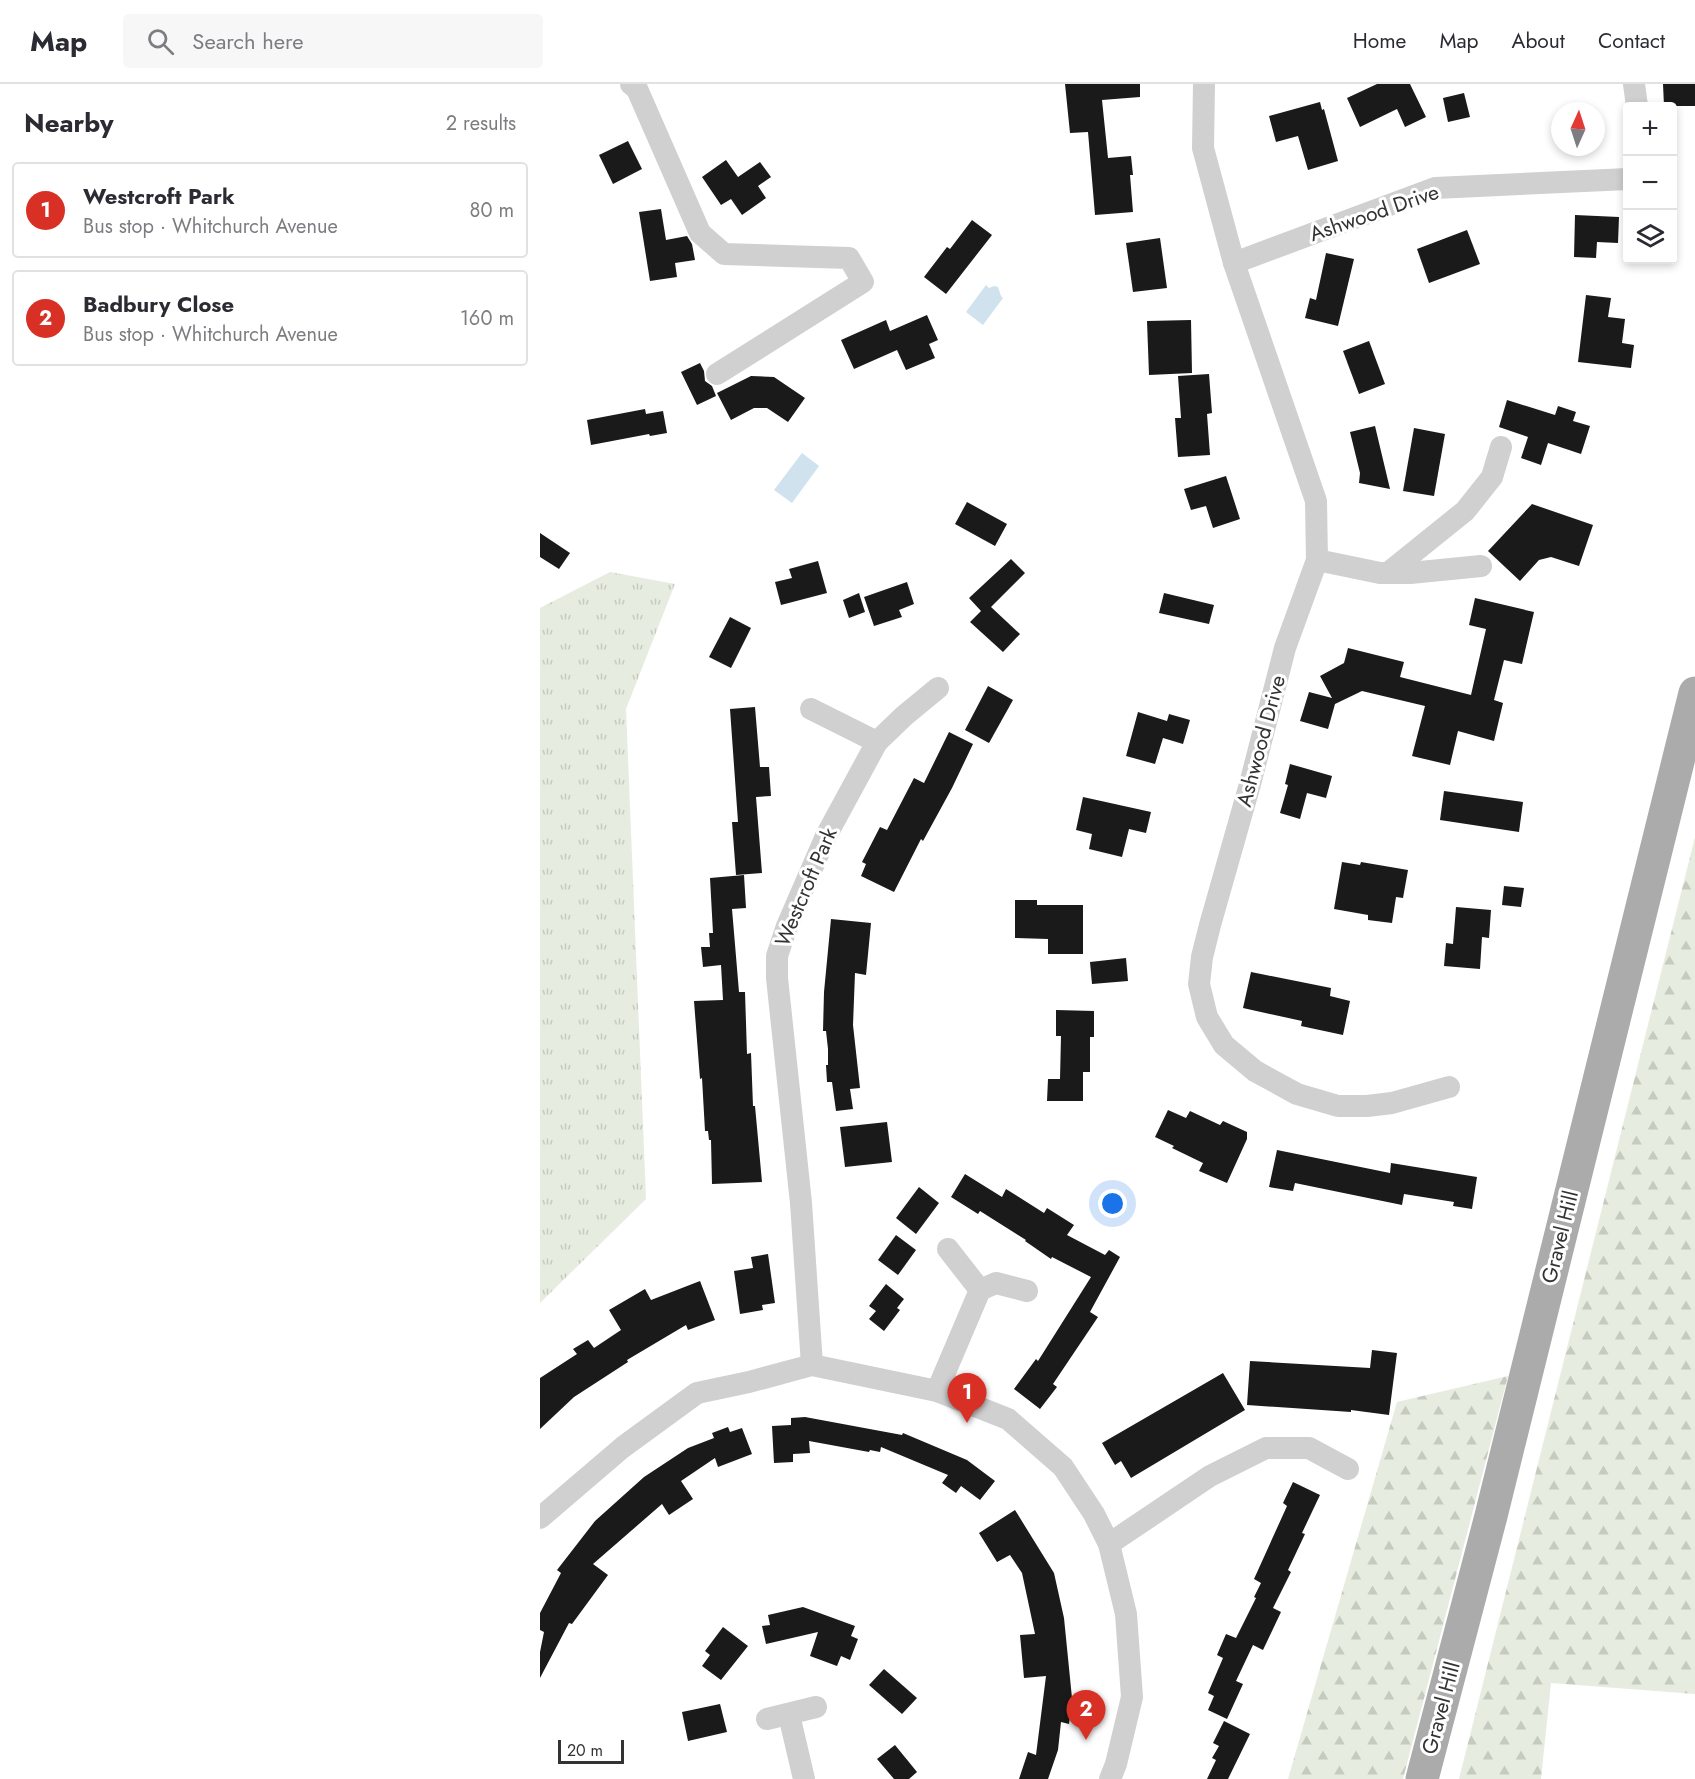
<!DOCTYPE html>
<html lang="en">
<head>
<meta charset="utf-8">
<style>
	:root { --surface:#fff; --page:#f7f7f7; --text:#2b2b33; --muted:#7c7c81; --line:#e1e1e2; --accent:#d93025 }
	body { margin:0; font-family:Jost,sans-serif; background:var(--page); color:var(--text) }
	.controls { position:absolute; right:18px; top:18px; display:grid; overflow:hidden; border-radius:6px; box-shadow:0 3px 9px #0003 }
	.controls button { width:54px; height:54px; display:grid; place-items:center; padding:0; border:0; border-bottom:2px solid var(--line); background:var(--surface); color:var(--text); font:30px sans-serif }
	.compass { position:absolute; left:1011px; top:18px; width:54px; height:54px; border-radius:50%; background:var(--surface); box-shadow:0 3px 9px #0003; rotate:3deg }
	.scale { position:absolute; left:18px; bottom:15px; width:66px; box-sizing:border-box; padding-left:6px; border:3px solid #333; border-top:0; font-size:16px; line-height:21px; white-space:nowrap; color:#333; -webkit-text-stroke:4px #fff; paint-order:stroke }
	.you { position:absolute; left:573px; top:1120px; width:21px; height:21px; margin:-15px; border:4px solid #fff; border-radius:50%; background:#1a73e8; box-shadow:0 0 0 9px #1a73e833 }
	.badge { display:grid; place-items:center; width:39px; height:39px; border-radius:50%; background:var(--accent); color:#fff; font-size:20px; font-weight:700 }
	.pin { position:absolute; translate:-50% -50px; filter:drop-shadow(0 2px 3px #0008) }
	.pin::after { content:''; position:absolute; top:32px; width:21px; height:18px; background:inherit; clip-path:polygon(0 0,100% 0,50% 100%) }
	.list { margin:0; padding:0; list-style:none }
	h2 { display:flex; justify-content:space-between; align-items:center; height:78px; margin:0; padding:0 24px; font-size:26px }
	h2 small { font-size:20px; font-weight:400; color:var(--muted) }
	.list li { display:grid; grid-template-columns:39px 1fr auto; gap:18px; align-items:center; box-sizing:border-box; height:96px; margin:0 12px 12px; padding:0 12px; border:2px solid var(--line); border-radius:6px }
	.list b { display:block; font-size:22px; white-space:nowrap }
	.list p { margin:0; font-size:20px; white-space:nowrap; color:var(--muted) }
	.list em { font-size:20px; font-style:normal; color:var(--muted) }
	.icon { flex:none; width:33px; height:33px; fill:none; stroke:currentColor; stroke-width:2; stroke-linecap:round; stroke-linejoin:round }
	.map { position:relative; flex:none; width:1155px; height:1695px; overflow:hidden }
	header { display:flex; align-items:center; gap:36px; box-sizing:border-box; height:84px; padding:0 30px; background:var(--surface); border-bottom:2px solid var(--line) }
	header strong { font-size:28px }
	nav { display:flex; gap:33px; margin-inline-start:auto; font-size:21px }
	.search { width:420px; height:54px; background:var(--page); display:flex; align-items:center; gap:15px; box-sizing:border-box; padding:0 21px; border-radius:6px; color:var(--muted); font-size:22px }
	main { display:flex }
	aside { flex:1; background:var(--surface) }
	.map>svg:first-child { display:block }
	.forest { fill:url(#forest-firs) }
	.park { fill:url(#park-tufts) }
	.water { fill:#cfe2ee }
	.building { fill:#1a1a1a }
	.lines { fill:none; stroke-linecap:round; stroke-linejoin:round }
	.minor { stroke:#d0d0d0; stroke-width:22 }
	.primary { stroke:#ababab; stroke-width:33 }
	.labels { text-anchor:middle; dominant-baseline:central; stroke-width:6; stroke-linejoin:round; paint-order:stroke }
	.street-label { font-size:21px; fill:#333; stroke:#fff }
</style>
</head>
<body>
<header>
<strong>Map</strong>
<div class="search"><svg class="icon" aria-label="search" viewBox="0 0 24 24"><circle cx="10" cy="10" r="6"/><path d="M15 15l6 6"/></svg>Search here</div>
<nav><a>Home</a><a>Map</a><a>About</a><a>Contact</a></nav>
</header>
<main>
<aside>
<h2>Nearby<small>2 results</small></h2>
<ul class="list">
<li><span class="badge">1</span><div><b>Westcroft Park</b><p>Bus stop · Whitchurch Avenue</p></div><em>80 m</em></li>
<li><span class="badge">2</span><div><b>Badbury Close</b><p>Bus stop · Whitchurch Avenue</p></div><em>160 m</em></li>
</ul>
</aside>
<div class="map">
<svg width="1155" height="1695" viewBox="0 0 1155 1695">
	<defs>
		<pattern id="forest-firs" width="22" height="20" patternUnits="userSpaceOnUse" patternTransform="scale(1.5)"><rect width="22" height="20" fill="#e6ecdf"/><path d="M5 1l3.5 6h-7zM16 11l3.5 6h-7z" fill="#c6cbc0"/></pattern>
		<pattern id="park-tufts" width="24" height="20" patternUnits="userSpaceOnUse" patternTransform="scale(1.5)"><rect width="24" height="20" fill="#e6ecdf"/><path d="M3 7l-1-3M5 7V3M7 7l1-3M15 17l-1-3M17 17v-4M19 17l1-3" fill="none" stroke="#c6cbc0"/></pattern>
	</defs>
	<rect width="100%" height="100%" fill="#fff"/>
	<g class="forest">
		<path d="M1155,753V1610L1011,1599L1001,1695H919Z"/>
		<path d="M968,1292L863,1695H748L857,1318Z"/>
	</g>
	<path class="park" d="M70,488L135,500L86,625L106,1115L0,1219V524Z"/>
	<g class="water">
		<path d="M446,201L449,204L454,202L458,203L461,212L463,214L443,241L426,228Z"/>
		<path d="M262,369L279,382L252,419L234,406Z"/>
	</g>
	<g class="building">
		<path d="M525,0H600V13L562,16L568,74L591,72L593,91H590L593,128L555,131L548,48L530,49Z"/>
		<path d="M837,0H870L886,33L865,43L857,25L820,43L807,14Z"/>
		<path d="M1123,0H1155V22H1124Z"/>
		<path d="M924,9L930,33L908,38L903,14Z"/>
		<path d="M780,18L782,26L784,25L798,77L768,86L758,52L736,58L729,32Z"/>
		<path d="M88,57L102,85L73,100L59,71Z"/>
		<path d="M186,76L198,93L220,78L231,93L218,102L226,114L202,131L191,115L181,121L162,93Z"/>
		<path d="M121,125L126,156L147,152L152,160L155,176L135,179L137,193L110,197L99,128Z"/>
		<path d="M1035,131L1079,133L1078,159L1057,158L1056,174L1034,173Z"/>
		<path d="M432,136L452,151L406,210L384,193L407,163L410,165Z"/>
		<path d="M927,146L940,180L889,199L877,165Z"/>
		<path d="M620,154L627,204L593,208L586,159Z"/>
		<path d="M786,169L814,175L798,242L765,234L770,214L776,216Z"/>
		<path d="M1046,211L1071,214L1068,233L1085,235L1082,259L1094,261L1091,284L1038,278Z"/>
		<path d="M387,231L398,256L389,260L395,274L366,286L357,266L314,285L301,256L346,236L350,247Z"/>
		<path d="M651,236L652,289L609,291L607,237Z"/>
		<path d="M829,257L845,300L819,310L803,267Z"/>
		<path d="M160,279L164,287L165,297L172,302L176,312L157,321L141,288Z"/>
		<path d="M669,290L672,329L667,330L670,371L638,373L635,334H641L638,292Z"/>
		<path d="M211,292L234,293L265,314L248,338L227,324H214L191,336L177,309Z"/>
		<path d="M967,316L1015,331L1018,322L1036,328L1033,337L1050,342L1041,370L1008,359L1001,381L981,374L988,353L959,343Z"/>
		<path d="M105,325L106,330L123,327L127,349L110,352L109,350L51,361L47,336Z"/>
		<path d="M835,342L850,405L819,399L820,389L810,348Z"/>
		<path d="M874,344L905,350L894,412L863,407Z"/>
		<path d="M686,392L700,435L673,444L666,422L651,426L644,405Z"/>
		<path d="M427,418L467,440L455,462L415,440Z"/>
		<path d="M992,420L1053,441L1039,482L1011,473L999,476L980,497L948,467Z"/>
		<path d="M0,449L30,469L19,485L0,473Z"/>
		<path d="M471,475L485,489L451,523L480,550L463,568L430,538L441,527L429,514Z"/>
		<path d="M278,477L287,509L241,521L235,498L252,494L249,485Z"/>
		<path d="M367,498L374,520L359,526L362,533L334,542L324,513Z"/>
		<path d="M319,509L325,528L309,534L303,516Z"/>
		<path d="M624,509L674,521L669,540L619,529Z"/>
		<path d="M935,514L994,528L982,580L964,576L954,616L963,619L954,657L918,647L910,681L872,672L885,622L822,607L795,620L788,645L760,637L769,608L792,614L780,592L804,579L808,564L864,578L860,593L931,611L946,545L929,541Z"/>
		<path d="M190,533L211,544L191,584L169,573Z"/>
		<path d="M448,602L473,616L449,659L425,646Z"/>
		<path d="M215,623L220,683H229L231,712L216,713L222,789L196,791L192,738H198L190,625Z"/>
		<path d="M598,628L627,637L629,630L650,636L643,660L623,654L615,680L586,672Z"/>
		<path d="M409,648L433,660L412,704L383,757L381,755L354,808L321,792L326,780L322,778L340,743L347,746L374,694L384,699Z"/>
		<path d="M750,680L792,692L786,714L767,709L760,735L740,729L748,701L745,700Z"/>
		<path d="M904,707L983,718L979,748L900,736Z"/>
		<path d="M543,713L611,728L606,749L589,745L582,773L549,765L552,750L536,746Z"/>
		<path d="M802,778L820,781L821,778L868,786L863,814L856,813L852,839L828,836V831L794,825Z"/>
		<path d="M204,791L206,824L192,825L199,908H205L207,970L211,969L213,1022H215L222,1098L172,1100L171,1056H169L168,1047H165L162,994L160,995L154,917L183,916L181,881L163,883L161,863H170L169,849H173L170,794Z"/>
		<path d="M964,802L984,804L981,823L962,821Z"/>
		<path d="M475,816H497V821H543V870H508V855L475,854Z"/>
		<path d="M916,823L951,826L949,854L942,853L940,885L904,882L906,859L913,860Z"/>
		<path d="M291,835L331,839L326,891L315,889L313,941L320,1004L310,1005L313,1025L296,1027L292,998H287L286,981H288V965L286,947H283L284,908Z"/>
		<path d="M586,874L588,897L552,900L550,878Z"/>
		<path d="M711,888L791,904L790,912L810,917L803,951L761,942L762,937L703,924Z"/>
		<path d="M516,926L554,927V953H550V988H543V1017H507L508,995H520L521,952H516Z"/>
		<path d="M628,1026L646,1034L650,1027L680,1041L683,1037L707,1048V1055L687,1099L659,1087L663,1079L632,1064L634,1062L615,1053Z"/>
		<path d="M347,1038L352,1078L305,1083L300,1043Z"/>
		<path d="M737,1066L850,1089L851,1079L937,1093L932,1125L913,1122L914,1118L864,1110L862,1121L755,1099L753,1107L729,1103Z"/>
		<path d="M425,1090L462,1113L466,1105L504,1129L507,1124L534,1141L527,1151L565,1171L569,1166L580,1173L550,1228L558,1233L513,1300L517,1303L500,1325L474,1305L496,1275L498,1277L551,1193L512,1173L511,1175L485,1157L486,1156L440,1127L438,1130L411,1113Z"/>
		<path d="M379,1103L399,1119L376,1150L356,1134Z"/>
		<path d="M356,1151L376,1166L358,1191L338,1176Z"/>
		<path d="M228,1170L235,1219L222,1221L223,1226L200,1230L194,1187L213,1184L211,1173Z"/>
		<path d="M160,1197L175,1236L148,1246L146,1241L87,1276L88,1278L34,1313L0,1345V1294L37,1270L33,1265L48,1256L54,1264L81,1246L69,1226L105,1205L111,1216Z"/>
		<path d="M346,1200L364,1215L357,1224L360,1226L344,1247L329,1235L336,1227L329,1222Z"/>
		<path d="M832,1266L857,1269L849,1331L811,1326V1328L707,1321L710,1277L830,1284Z"/>
		<path d="M683,1289L705,1326L591,1394L581,1377L575,1381L562,1359Z"/>
		<path d="M265,1333L362,1351L363,1349L427,1376L455,1397L440,1416L421,1402L416,1409L402,1399L408,1391L341,1363L340,1368L330,1366L329,1368L269,1357L270,1369L253,1370V1378L234,1379L232,1342L251,1341V1334Z"/>
		<path d="M188,1343L190,1348L202,1344L212,1370L178,1383L175,1374L141,1397L153,1415L129,1431L122,1420L53,1480L68,1491L32,1540L29,1539L0,1594V1568L4,1548L0,1546V1529L21,1489L17,1486L55,1437L104,1393L148,1364L174,1354L172,1349Z"/>
		<path d="M753,1398L780,1411L762,1449L765,1450L748,1486L751,1488L733,1524L741,1528L723,1566L713,1561L696,1597L703,1600L687,1635L668,1626L674,1612L668,1609L683,1574L677,1571L686,1550L696,1554L716,1514L714,1513L721,1499L714,1495L747,1422L743,1419Z"/>
		<path d="M475,1426L514,1489L524,1534L532,1614L529,1640L521,1638L518,1666L508,1695H479L488,1668L496,1671L506,1592L484,1594L480,1551L495,1550L482,1489L470,1471L457,1478L439,1449Z"/>
		<path d="M263,1523L315,1542L311,1552L318,1555L310,1576L301,1572L297,1582L270,1572L278,1548L226,1560L222,1542L230,1541L228,1531Z"/>
		<path d="M183,1543L208,1562L181,1596L162,1582L170,1571L165,1567Z"/>
		<path d="M344,1585L377,1614L362,1630L329,1601Z"/>
		<path d="M180,1620L187,1648L148,1657L142,1628Z"/>
		<path d="M684,1637L710,1650L688,1695H667L676,1676L672,1674L679,1662L673,1659Z"/>
		<path d="M355,1661L377,1688L369,1695H354L337,1675Z"/>
	</g>
	<g class="lines">
		<g class="minor">
			<path d="M91,0L97,5L160,149L184,170L309,174L323,198L177,290"/>
			<path d="M664,0L663,64L694,179L776,417L777,476L745,564L710,700L670,841L662,873L659,900L667,933L684,961L715,987L757,1010L798,1022H827L852,1019L909,1003"/>
			<path d="M1094,0L1097,22"/>
			<path d="M694,179L895,104L1088,95"/>
			<path d="M777,476L840,489H870L941,482"/>
			<path d="M848,489L925,427L952,393L961,363"/>
			<path d="M271,625L337,658"/>
			<path d="M408,1165L440,1206"/>
			<path d="M272,1281L261,1119L237,894V872L247,842L286,752L337,658L364,632L398,604"/>
			<path d="M397,1307L440,1206L456,1199L487,1207"/>
			<path d="M0,1434L83,1363L157,1309L209,1298L272,1281L397,1307L468,1335L523,1383L554,1430L569,1460L586,1530L592,1613L576,1680L570,1695"/>
			<path d="M569,1460L670,1392L726,1364H769L808,1385"/>
			<path d="M249,1631L264,1695"/>
			<path d="M227,1635L276,1623"/>
		</g>
		<path class="primary" d="M882,1695L951,1432L1155,609"/>
	</g>
	<g class="labels">
		<g class="street-label">
			<text transform="translate(834 129) rotate(-19)">Ashwood Drive</text>
			<text transform="translate(721 657) rotate(-75)">Ashwood Drive</text>
			<text transform="translate(266 803) rotate(-67)">Westcroft Park</text>
			<text transform="translate(1020 1153) rotate(-76)">Gravel Hill</text>
			<text transform="translate(901 1624) rotate(-75)">Gravel Hill</text>
		</g>
	</g>
</svg>
<div class="controls">
<button>+</button>
<button>−</button>
<button><svg class="icon" aria-label="layers" viewBox="0 0 24 24"><path d="M12 4l9 5-9 5-9-5zM3 14l9 5 9-5"/></svg></button>
</div>
<svg class="compass" viewBox="-18 -18 36 36"><path d="M0-13l5 13h-10z" fill="#e53935"/><path d="M0 13l5-13h-10z" fill="#7c7c81"/></svg>
<div class="scale">20 m</div>
<div class="you"></div>
<div class="pin badge" style="left:427px;top:1339px">1</div>
<div class="pin badge" style="left:546px;top:1656px">2</div>
</div>
</main>
</body>
</html>
